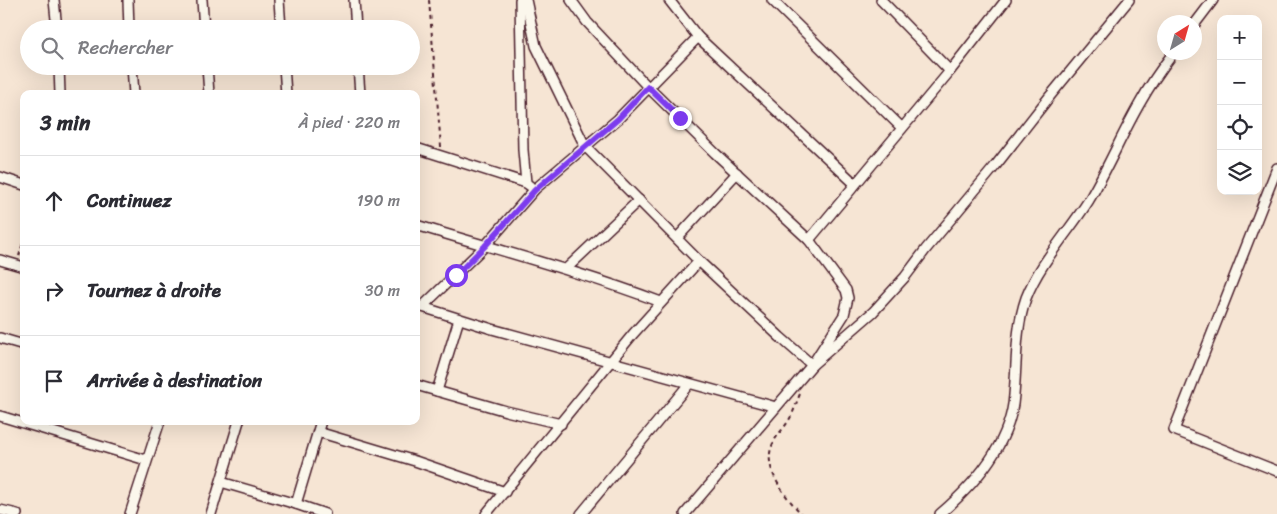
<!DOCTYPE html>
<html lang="fr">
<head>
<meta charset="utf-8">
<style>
	:root { --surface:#fff; --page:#f2f2f3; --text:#2b2b33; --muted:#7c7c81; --line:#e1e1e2 }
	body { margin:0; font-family:Sriracha,sans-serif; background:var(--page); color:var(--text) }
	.controls { position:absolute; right:15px; top:15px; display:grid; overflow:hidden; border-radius:10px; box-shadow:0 5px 20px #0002 }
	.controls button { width:45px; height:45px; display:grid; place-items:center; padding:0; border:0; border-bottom:1px solid var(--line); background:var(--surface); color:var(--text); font:25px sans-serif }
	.compass { position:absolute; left:1157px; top:15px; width:45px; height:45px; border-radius:50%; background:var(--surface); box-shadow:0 5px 20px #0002; rotate:37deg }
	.stop { position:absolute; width:15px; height:15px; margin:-11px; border:4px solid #7c3aed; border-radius:50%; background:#fff }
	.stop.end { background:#7c3aed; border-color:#fff; box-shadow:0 1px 5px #0008 }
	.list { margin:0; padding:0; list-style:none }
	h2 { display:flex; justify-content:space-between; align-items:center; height:65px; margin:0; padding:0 20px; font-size:21px }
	h2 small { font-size:16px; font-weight:400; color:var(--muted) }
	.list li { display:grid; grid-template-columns:32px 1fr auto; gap:15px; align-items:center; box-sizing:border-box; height:90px; padding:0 20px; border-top:1px solid var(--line) }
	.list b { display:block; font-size:19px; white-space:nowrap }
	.list em { font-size:16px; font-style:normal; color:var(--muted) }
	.icon { flex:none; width:28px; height:28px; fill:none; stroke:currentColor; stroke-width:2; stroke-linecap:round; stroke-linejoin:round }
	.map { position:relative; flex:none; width:1277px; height:514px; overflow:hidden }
	.search { position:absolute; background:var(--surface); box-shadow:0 5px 20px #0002; left:20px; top:20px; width:400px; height:55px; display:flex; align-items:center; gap:12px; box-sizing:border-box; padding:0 18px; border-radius:28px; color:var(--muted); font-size:19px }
	.panel { position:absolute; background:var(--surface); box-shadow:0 5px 20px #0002; left:20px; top:90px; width:400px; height:335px; border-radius:10px }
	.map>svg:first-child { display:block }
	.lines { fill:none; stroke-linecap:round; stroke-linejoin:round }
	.minor-casing { stroke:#4a1f2b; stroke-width:12 }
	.path { stroke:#4a1f2b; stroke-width:2; stroke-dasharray:4 4; stroke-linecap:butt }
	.minor { stroke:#fbf7ec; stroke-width:9 }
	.route { stroke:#7c3aed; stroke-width:6 }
</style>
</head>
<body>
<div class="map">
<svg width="1277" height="514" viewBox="0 0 1277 514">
	<rect width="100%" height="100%" fill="#f6e5d4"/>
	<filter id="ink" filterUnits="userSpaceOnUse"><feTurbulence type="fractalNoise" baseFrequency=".02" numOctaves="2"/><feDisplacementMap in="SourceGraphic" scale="10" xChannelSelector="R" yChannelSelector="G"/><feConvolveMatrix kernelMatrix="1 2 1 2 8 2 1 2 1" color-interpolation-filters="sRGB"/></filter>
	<g filter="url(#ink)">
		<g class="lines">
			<g class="minor-casing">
				<g id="minor">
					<path d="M54,0L57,29"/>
					<path d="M128,0L129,29"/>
					<path d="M202,0L204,29"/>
					<path d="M279,0L281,29"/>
					<path d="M354,0L356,29"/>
					<path d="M520,0L523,150L526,183"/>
					<path d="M526,0L536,46L585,146L699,261L780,337L812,365L873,312L905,277L926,249L996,165L1050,96L1129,0"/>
					<path d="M571,0L587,22L648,87L715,153L809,240L846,290L848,298L844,315L812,365L685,514"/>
					<path d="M669,0L698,37L854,183"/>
					<path d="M772,0L902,128"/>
					<path d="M881,0L950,71"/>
					<path d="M1194,25L1213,0"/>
					<path d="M59,66L60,94"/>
					<path d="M132,66L134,94"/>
					<path d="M207,66L209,94"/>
					<path d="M284,66L286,94"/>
					<path d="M358,66L360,94"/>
					<path d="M416,148L526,183L530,186"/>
					<path d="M1277,168L1174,430L1277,471"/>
					<path d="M0,177L24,185"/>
					<path d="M416,225C498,250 581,272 661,302"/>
					<path d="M677,238L737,173"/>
					<path d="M809,240L950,71L1006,0"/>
					<path d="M0,260L24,267"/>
					<path d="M566,269L639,200"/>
					<path d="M416,305L492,329L776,407"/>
					<path d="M422,307L485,246L535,189L618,119L698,37"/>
					<path d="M0,338L24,345"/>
					<path d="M416,385L506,411L561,424"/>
					<path d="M437,391L459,319"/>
					<path d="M0,416L146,460"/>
					<path d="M318,432L415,461L505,492"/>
					<path d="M221,482L296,504L325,514"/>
					<path d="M296,504L321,421"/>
					<path d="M0,510L17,514"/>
					<path d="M130,514L160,421"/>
					<path d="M211,514L239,421"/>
					<path d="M486,514L633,334L699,261"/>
					<path d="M581,514L689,384"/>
					<path d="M940,514C975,484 1011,443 1014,395C1017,363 1015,330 1026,298C1040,262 1069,232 1089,200C1108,168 1122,134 1140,103C1150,85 1161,69 1174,52"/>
				</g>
			</g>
			<g class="path">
				<path d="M429,0L441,147"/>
				<path d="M19,256L24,240"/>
				<path d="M800,394C796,403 794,412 789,420C784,429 775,436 772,446C762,469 787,499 802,514"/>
			</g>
			<use href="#minor" class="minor"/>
		</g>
	</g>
	<g class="lines" filter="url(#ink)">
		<path class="route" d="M456,275L485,246L535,190L618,119L648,87L680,118"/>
	</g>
</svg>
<div class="controls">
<button>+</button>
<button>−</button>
<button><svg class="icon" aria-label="locate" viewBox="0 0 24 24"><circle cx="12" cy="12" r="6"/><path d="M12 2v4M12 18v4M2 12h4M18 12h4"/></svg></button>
<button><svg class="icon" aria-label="layers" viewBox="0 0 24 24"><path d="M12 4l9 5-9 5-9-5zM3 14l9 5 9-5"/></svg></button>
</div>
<svg class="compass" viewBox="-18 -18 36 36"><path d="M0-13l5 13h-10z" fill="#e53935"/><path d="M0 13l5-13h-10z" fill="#7c7c81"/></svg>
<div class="stop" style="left:456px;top:275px"></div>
<div class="stop end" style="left:680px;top:118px"></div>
<div class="search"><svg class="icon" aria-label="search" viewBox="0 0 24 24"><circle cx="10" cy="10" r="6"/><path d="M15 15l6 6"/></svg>Rechercher</div>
<section class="panel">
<h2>3 min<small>À pied · 220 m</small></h2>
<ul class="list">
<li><svg class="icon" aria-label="ahead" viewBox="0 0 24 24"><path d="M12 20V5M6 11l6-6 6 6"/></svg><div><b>Continuez</b></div><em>190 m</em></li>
<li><svg class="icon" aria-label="right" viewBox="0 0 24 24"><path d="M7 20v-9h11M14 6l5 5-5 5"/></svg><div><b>Tournez à droite</b></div><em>30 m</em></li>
<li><svg class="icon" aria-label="arrive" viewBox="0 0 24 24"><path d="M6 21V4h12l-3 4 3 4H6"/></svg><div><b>Arrivée à destination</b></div></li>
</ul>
</section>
</div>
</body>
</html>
